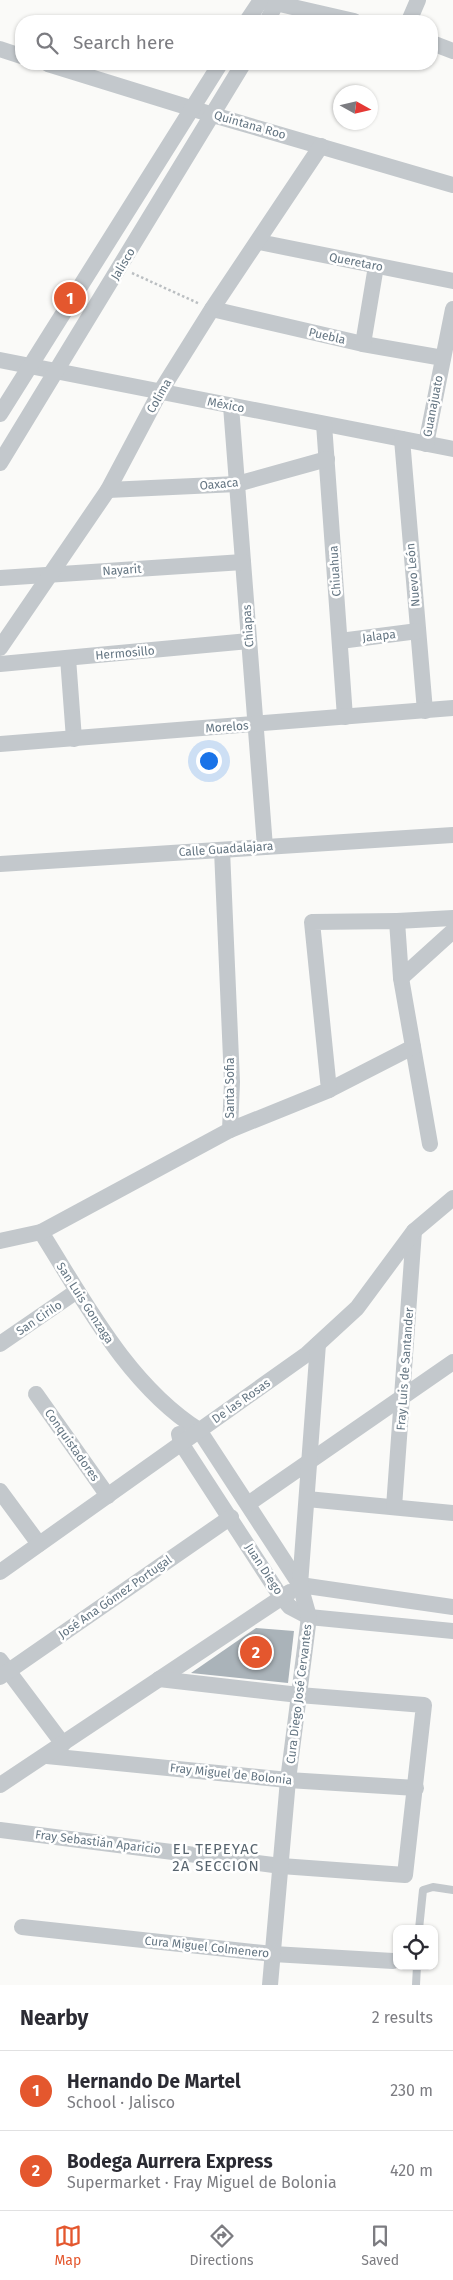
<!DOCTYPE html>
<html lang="en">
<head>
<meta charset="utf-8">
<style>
	:root { --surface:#fff; --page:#f2f2f3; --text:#2b2b33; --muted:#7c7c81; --line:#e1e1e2; --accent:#e4572e }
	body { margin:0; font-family:"Fira Sans",sans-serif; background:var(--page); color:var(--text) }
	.controls { position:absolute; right:15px; bottom:15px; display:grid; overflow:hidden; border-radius:10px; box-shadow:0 1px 4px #0004 }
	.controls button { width:45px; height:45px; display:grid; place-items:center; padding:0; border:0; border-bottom:1px solid var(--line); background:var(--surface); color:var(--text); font:25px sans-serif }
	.compass { position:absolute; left:333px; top:85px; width:45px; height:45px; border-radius:50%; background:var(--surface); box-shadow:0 1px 4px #0004; rotate:98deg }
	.you { position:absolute; left:208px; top:760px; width:18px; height:18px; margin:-12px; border:4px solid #fff; border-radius:50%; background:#1a73e8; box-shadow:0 0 0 8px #1a73e833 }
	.badge { display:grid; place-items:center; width:32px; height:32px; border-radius:50%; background:var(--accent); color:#fff; font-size:16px; font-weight:700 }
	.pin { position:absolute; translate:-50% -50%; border:2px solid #fff; box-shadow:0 1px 5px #0006 }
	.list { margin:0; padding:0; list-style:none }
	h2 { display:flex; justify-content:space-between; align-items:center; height:65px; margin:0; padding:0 20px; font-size:21px }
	h2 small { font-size:16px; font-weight:400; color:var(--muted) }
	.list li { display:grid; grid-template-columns:32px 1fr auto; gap:15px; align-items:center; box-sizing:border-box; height:80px; padding:0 20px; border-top:1px solid var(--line) }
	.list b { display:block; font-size:19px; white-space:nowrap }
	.list p { margin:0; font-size:16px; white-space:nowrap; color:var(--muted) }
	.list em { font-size:16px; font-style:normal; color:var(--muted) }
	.icon { flex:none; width:28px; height:28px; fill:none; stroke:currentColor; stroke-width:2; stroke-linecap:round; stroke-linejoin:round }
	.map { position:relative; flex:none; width:453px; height:1985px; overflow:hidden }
	.search { position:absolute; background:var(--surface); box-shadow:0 1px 4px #0004; left:15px; right:15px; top:15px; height:55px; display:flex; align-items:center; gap:12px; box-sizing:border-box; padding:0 18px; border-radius:20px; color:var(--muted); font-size:19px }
	.sheet { height:225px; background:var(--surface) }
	nav { display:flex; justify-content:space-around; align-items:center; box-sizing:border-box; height:70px; border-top:1px solid var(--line); background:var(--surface); font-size:14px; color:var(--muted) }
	nav a { display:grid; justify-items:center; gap:2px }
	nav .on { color:var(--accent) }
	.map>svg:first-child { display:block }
	.building { fill:#aab3b9 }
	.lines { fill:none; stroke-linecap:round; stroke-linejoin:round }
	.path { stroke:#bbbfc2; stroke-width:2.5; stroke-dasharray:2.5 2.5; stroke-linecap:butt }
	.lane { stroke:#c3c8cc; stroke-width:8 }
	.street { stroke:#c3c8cc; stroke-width:16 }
	.labels { text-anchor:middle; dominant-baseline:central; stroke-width:5; stroke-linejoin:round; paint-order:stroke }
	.street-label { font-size:12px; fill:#657683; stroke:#fff }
	.quarter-label { font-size:15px; letter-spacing:1px; fill:#57646e; stroke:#fff }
</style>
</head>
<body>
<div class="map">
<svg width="453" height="1985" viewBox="0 0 453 1985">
	<rect width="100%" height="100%" fill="#fafaf8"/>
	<path class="building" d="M256,1628L294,1631L288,1683L191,1673Z"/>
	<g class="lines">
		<path class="path" d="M132,273L200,304"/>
		<g class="lane">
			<path d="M419,1929L423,1890L433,1887L453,1890"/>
			<path d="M416,1985L417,1966"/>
		</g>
		<g class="street">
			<path d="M262,0L354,21"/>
			<path d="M247,21L261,0"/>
			<path d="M267,21L278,0"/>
			<path d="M409,21L418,0"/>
			<path d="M432,43L453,51"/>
			<path d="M0,49L21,56"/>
			<path d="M48,64L213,115L453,185"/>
			<path d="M259,242L453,281"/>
			<path d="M212,309L363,344L443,358"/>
			<path d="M363,344L376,266"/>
			<path d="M0,360L453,449"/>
			<path d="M231,406L265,847"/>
			<path d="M0,414L220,64"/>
			<path d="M324,424L345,717"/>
			<path d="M402,439L425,711"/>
			<path d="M426,444L453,309"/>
			<path d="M0,463L243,64"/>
			<path d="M108,490L237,484L327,459"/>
			<path d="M0,578L243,562"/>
			<path d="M340,641L418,631"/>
			<path d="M0,648L108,490L160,392L212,309L321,146"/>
			<path d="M68,658L74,739"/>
			<path d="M0,664L249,641"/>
			<path d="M0,744L453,708"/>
			<path d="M0,864L453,835"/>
			<path d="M397,921L453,918"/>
			<path d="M401,978L430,1144"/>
			<path d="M329,1090L413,1047"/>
			<path d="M230,1130L329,1090L312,922L397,921L401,978L453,931"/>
			<path d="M41,1232C85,1302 128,1385 199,1430L300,1585"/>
			<path d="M0,1241L41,1232L230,1130L232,1082L222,850"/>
			<path d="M0,1344L77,1291"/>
			<path d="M36,1394L108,1496"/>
			<path d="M179,1434L181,1443L279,1594L290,1607L309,1617L453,1631"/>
			<path d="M0,1491L39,1544"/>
			<path d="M307,1499L453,1513"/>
			<path d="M248,1504L453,1362"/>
			<path d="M394,1507L414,1231"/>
			<path d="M0,1572L307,1354L357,1308L414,1231L453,1198"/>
			<path d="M300,1585L453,1607"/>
			<path d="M0,1660L63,1744"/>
			<path d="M0,1677L231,1517"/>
			<path d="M47,1756L288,1780L416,1788"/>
			<path d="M0,1785L290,1592"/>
			<path d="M0,1830L281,1866L405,1875L424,1705L299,1695L159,1679"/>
			<path d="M22,1927L273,1954L393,1961"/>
			<path d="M270,1985L288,1780L309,1617L300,1585L318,1344"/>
		</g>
	</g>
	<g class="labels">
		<g class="street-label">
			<text transform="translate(250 125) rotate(16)">Quintana Roo</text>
			<text transform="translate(356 262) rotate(11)">Queretaro</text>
			<text transform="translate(123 264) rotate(-59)">Jalisco</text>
			<text transform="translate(327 336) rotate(13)">Puebla</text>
			<text transform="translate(159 396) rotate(-60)">Colima</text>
			<text transform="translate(226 405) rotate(11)">México</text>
			<text transform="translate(433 406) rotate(-79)">Guanajuato</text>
			<text transform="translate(219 484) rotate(-5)">Oaxaca</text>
			<text transform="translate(122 570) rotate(-4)">Nayarit</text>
			<text transform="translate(335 571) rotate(-94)">Chiuahua</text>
			<text transform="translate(413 575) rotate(-95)">Nuevo León</text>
			<text transform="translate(248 626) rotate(-94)">Chiapas</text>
			<text transform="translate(379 636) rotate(-7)">Jalapa</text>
			<text transform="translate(125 653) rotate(-5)">Hermosillo</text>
			<text transform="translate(227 727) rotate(-4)">Morelos</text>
			<text transform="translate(226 849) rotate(-4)">Calle Guadalajara</text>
			<text transform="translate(230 1088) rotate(-90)">Santa Sofia</text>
			<text transform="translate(85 1303) rotate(57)">San Luis Gonzaga</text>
			<text transform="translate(39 1318) rotate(-34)">San Cirilo</text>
			<text transform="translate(405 1369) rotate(-86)">Fray Luis de Santander</text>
			<text transform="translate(241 1401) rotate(-35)">De las Rosas</text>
			<text transform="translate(72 1445) rotate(55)">Conquistadores</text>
			<text transform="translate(264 1569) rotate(57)">Juan Diego</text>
			<text transform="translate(115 1597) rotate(-35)">José Ana Gómez Portugal</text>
			<text transform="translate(299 1694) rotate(-83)">Cura Diego José Cervantes</text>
			<text transform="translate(231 1774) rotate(6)">Fray Miguel de Bolonia</text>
			<text transform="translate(98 1842) rotate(7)">Fray Sebastián Aparicio</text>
			<text transform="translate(207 1947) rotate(6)">Cura Miguel Colmenero</text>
		</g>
		<g class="quarter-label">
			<text x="216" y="1849">EL TEPEYAC<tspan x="216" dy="17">2A SECCION</tspan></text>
		</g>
	</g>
</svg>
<div class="controls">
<button><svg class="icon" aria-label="locate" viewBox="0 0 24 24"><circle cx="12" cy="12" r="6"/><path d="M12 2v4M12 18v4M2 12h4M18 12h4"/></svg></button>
</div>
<svg class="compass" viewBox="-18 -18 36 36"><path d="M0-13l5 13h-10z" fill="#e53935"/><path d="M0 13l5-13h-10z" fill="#7c7c81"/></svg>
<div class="you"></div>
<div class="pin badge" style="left:70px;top:298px">1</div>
<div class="pin badge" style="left:256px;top:1652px">2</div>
<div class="search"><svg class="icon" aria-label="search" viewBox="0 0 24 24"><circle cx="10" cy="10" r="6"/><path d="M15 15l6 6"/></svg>Search here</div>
</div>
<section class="sheet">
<h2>Nearby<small>2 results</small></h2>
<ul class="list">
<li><span class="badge">1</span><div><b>Hernando De Martel</b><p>School · Jalisco</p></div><em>230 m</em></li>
<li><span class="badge">2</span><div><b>Bodega Aurrera Express</b><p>Supermarket · Fray Miguel de Bolonia</p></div><em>420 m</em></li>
</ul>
</section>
<nav>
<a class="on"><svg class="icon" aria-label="map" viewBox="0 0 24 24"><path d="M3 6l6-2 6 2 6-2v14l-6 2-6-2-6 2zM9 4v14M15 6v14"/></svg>Map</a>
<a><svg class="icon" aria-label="directions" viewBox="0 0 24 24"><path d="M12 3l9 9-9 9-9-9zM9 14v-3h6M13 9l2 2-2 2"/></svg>Directions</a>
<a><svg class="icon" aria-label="saved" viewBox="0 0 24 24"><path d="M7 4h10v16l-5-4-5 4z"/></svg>Saved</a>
</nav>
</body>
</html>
